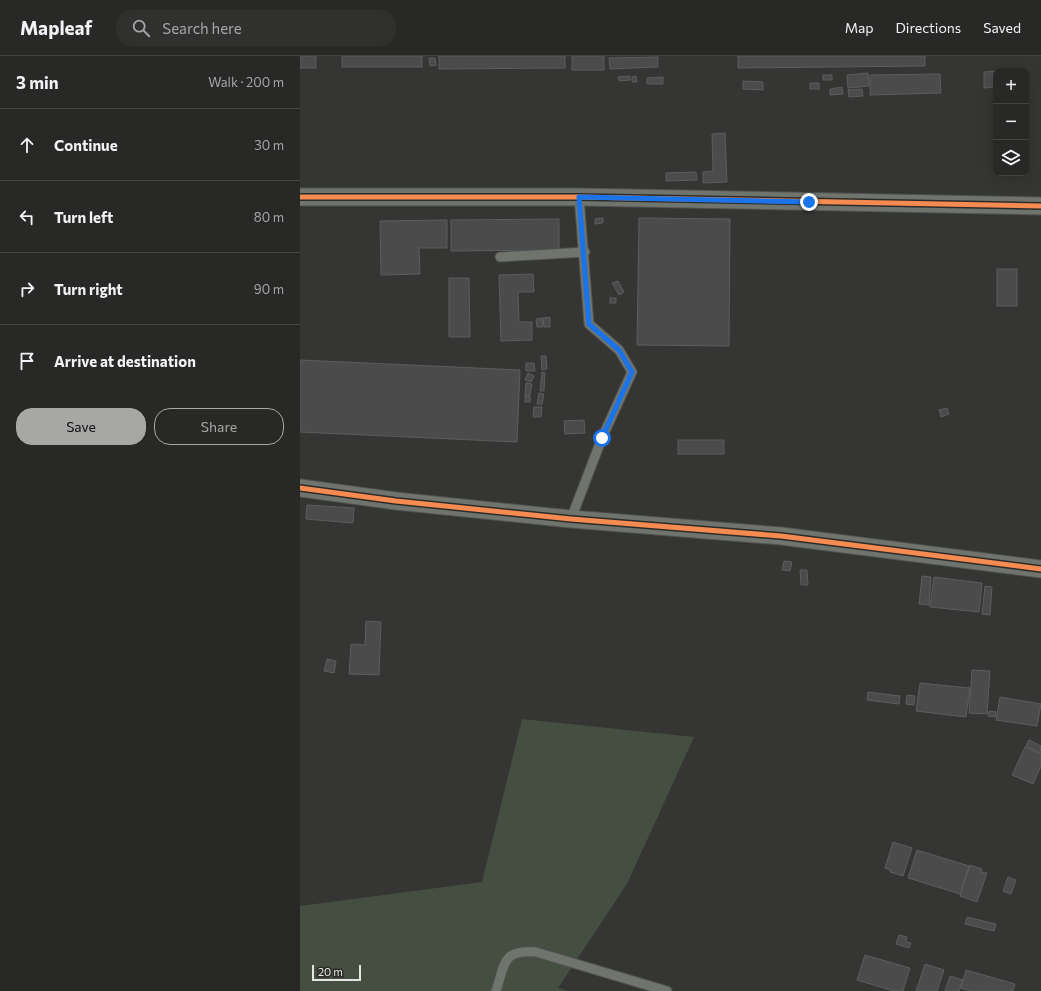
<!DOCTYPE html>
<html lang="en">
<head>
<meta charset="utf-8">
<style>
	:root { --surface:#282827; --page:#30302f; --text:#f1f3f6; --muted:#a5a6a7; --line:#444; --accent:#a7a7a6 }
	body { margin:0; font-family:Commissioner,sans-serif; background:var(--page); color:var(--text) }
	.controls { position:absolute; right:12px; top:12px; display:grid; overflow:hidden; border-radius:8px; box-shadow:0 4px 16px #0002 }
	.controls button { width:36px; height:36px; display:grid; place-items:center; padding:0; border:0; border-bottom:1px solid var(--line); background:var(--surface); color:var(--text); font:20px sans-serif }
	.scale { position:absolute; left:12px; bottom:10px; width:49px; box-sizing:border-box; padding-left:4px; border:2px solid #e5e5e3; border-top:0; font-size:11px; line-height:14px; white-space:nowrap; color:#e5e5e3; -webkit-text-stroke:3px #2c2b29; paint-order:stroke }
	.stop { position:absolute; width:12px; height:12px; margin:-9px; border:3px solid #1a73e8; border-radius:50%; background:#fff }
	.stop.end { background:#1a73e8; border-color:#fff; box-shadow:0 1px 4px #0008 }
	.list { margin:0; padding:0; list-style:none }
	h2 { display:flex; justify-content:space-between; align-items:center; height:52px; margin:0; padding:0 16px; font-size:17px }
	h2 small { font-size:13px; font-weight:400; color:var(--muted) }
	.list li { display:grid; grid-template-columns:26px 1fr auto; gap:12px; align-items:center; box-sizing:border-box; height:72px; padding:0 16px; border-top:1px solid var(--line) }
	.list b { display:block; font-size:15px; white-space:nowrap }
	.list em { font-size:13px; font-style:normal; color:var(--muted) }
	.actions { display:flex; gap:8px; padding:12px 16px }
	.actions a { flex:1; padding:9px 0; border:1px solid var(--accent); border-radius:16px; text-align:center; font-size:14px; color:var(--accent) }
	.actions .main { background:var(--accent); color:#111 }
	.icon { flex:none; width:22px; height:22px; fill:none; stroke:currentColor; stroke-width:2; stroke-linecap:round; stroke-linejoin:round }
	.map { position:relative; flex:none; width:741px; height:935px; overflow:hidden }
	header { display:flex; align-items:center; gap:24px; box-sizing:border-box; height:56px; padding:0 20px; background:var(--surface); border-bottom:1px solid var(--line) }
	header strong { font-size:19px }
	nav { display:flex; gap:22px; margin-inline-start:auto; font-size:14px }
	.search { width:280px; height:36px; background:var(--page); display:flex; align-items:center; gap:10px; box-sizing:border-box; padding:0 14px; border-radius:16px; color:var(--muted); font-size:15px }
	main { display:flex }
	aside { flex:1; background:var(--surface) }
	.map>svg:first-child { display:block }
	.green { fill:#444e41 }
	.building { fill:#4b4b4b; stroke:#5d5d5d }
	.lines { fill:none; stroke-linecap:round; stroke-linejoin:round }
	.lane-casing { stroke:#515150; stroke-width:11 }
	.street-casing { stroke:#515150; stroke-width:19 }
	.lane { stroke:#6f756d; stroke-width:9 }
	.street { stroke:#6f756d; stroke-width:17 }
	.cycleway-casing { stroke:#2c2b29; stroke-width:8 }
	.cycleway { stroke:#f68b52; stroke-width:5 }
	.route { stroke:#1a73e8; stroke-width:5 }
</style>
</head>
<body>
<header>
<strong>Mapleaf</strong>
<div class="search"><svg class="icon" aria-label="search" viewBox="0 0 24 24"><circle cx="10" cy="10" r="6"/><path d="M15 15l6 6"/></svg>Search here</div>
<nav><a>Map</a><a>Directions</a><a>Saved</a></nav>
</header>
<main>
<aside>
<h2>3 min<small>Walk · 200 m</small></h2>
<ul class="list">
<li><svg class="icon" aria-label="ahead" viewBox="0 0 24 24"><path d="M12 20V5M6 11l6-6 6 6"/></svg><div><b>Continue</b></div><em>30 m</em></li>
<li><svg class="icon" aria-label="left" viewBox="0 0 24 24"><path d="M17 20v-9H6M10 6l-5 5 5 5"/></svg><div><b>Turn left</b></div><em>80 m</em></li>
<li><svg class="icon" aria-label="right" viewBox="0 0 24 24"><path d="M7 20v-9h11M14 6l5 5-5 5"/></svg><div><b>Turn right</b></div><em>90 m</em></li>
<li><svg class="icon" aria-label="arrive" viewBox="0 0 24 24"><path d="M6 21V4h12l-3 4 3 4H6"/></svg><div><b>Arrive at destination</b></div></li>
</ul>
<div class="actions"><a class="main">Save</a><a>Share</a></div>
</aside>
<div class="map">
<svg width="741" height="935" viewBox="0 0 741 935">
	<rect width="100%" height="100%" fill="#353534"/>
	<path class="green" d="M222,663L394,681L327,828L258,932L269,935H0V850L182,826Z"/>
	<g class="building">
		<rect x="0" y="0" width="16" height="12"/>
		<rect x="42" y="0" width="80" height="11"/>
		<path d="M139,0H265V12L139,13Z"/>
		<rect x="272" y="0" width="32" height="14"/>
		<path d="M438,0H625V10L438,12Z"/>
		<path d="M358,1V11L310,13L309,2Z"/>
		<path d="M129,2H135L136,9L130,10Z"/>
		<path d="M696,15V31L684,32V16Z"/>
		<path d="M568,17L569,30L548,32L547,19Z"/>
		<path d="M640,18L641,37L570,39V19Z"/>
		<rect x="523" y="19" width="9" height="5"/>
		<path d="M330,20V24L319,25L318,21Z"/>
		<path d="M336,20L337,26H332V21Z"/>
		<path d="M363,21V28H347V22Z"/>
		<path d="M443,25L463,26V34L443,33Z"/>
		<rect x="510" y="27" width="9" height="6"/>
		<path d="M542,31L543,38L530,39V33Z"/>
		<path d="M562,33L563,40L549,41L548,34Z"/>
		<path d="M425,77L427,126L403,127V116L413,115L412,78Z"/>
		<path d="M396,116L397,124L366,125V117Z"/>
		<path d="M303,162V167L295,168V163Z"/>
		<path d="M339,162L430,163L429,290L337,289Z"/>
		<path d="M259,163V194L151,195V164Z"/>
		<path d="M147,164V192H119L120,218L81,219L80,165Z"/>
		<rect x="697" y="213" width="20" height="37"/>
		<path d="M233,218L234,236H218L219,266H232V284L201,285L199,219Z"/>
		<path d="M149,222H169L170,281H149Z"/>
		<path d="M318,225L324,236L319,239L312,227Z"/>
		<rect x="310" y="242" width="6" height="5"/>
		<path d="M250,261V271H244L243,262Z"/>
		<path d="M242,262L243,271H237L236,263Z"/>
		<path d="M241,300H246L247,313L242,314Z"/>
		<path d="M0,304L220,314L217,386L0,376Z"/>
		<path d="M226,307H234L235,315H226Z"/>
		<path d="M242,316L245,317L244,335H240Z"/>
		<path d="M228,317L234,320L231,326L225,324Z"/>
		<path d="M226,327L232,328L230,339H225Z"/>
		<path d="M239,337L244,338L242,348H237Z"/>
		<rect x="225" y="340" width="5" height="6"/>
		<path d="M234,351H242L241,361H233Z"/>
		<path d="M647,352L649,358L641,361L639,354Z"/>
		<path d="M284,364L285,377L265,378L264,365Z"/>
		<rect x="378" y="384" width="46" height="14"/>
		<path d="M7,449L54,452L53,467L6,463Z"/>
		<path d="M484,505L492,506L490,515L482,514Z"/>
		<path d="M500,514H507L508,529H501Z"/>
		<path d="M622,520L631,521L629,549L619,548Z"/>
		<path d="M634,521L682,527L679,556L630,551Z"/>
		<path d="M685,530L692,531L690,559L682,558Z"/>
		<path d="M66,565L81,566L79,619L49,618L51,588L65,589Z"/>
		<path d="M27,603L36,605L34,617L24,615Z"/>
		<path d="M672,614L690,615L687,658L669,657Z"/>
		<path d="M620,627L670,632L666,661L616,655Z"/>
		<path d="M568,636L600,640L599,648L567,644Z"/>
		<path d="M607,639L615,640L614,649L606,648Z"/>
		<path d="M700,641L741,648L737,670L696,664Z"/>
		<path d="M689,655L696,656L695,661L688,660Z"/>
		<path d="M729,684L741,690L740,697L726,690Z"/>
		<path d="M725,691L741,698V710L733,728L712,719Z"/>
		<path d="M593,786L612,792L603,820L590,816V814L585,812Z"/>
		<path d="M617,794L669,810L660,838L608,822Z"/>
		<path d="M670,809L682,813L681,816L687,817L677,846L660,840Z"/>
		<path d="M708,821L716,824L711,838L703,835Z"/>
		<path d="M667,861L696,868L694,875L665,868Z"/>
		<path d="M599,879L607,881L606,886L611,887L609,892L596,888Z"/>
		<path d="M565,899L610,912L603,935H594L557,924Z"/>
		<path d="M625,908L644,914L637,935H616Z"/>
		<path d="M666,914L715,928L713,935H670L661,932Z"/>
		<path d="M650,920L663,924L659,935H645Z"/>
	</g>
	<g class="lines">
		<g class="lane-casing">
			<g id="lane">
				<path d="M200,201L285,196"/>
				<path d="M271,463L302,382L332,316L319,294L289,268L279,141"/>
				<path d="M196,935C205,908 202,893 236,896L367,935"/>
			</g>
		</g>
		<g class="street-casing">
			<g id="street">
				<path d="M0,141H279L741,150"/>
				<path d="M0,432L96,445L271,463L481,480L741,513"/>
			</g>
		</g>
		<use href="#lane" class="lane"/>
		<use href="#street" class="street"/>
		<g class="cycleway-casing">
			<g id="cycleway">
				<path d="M0,141H279L741,150"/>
				<path d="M0,432L96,445L271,463L481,480L741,513"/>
			</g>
		</g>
		<use href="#cycleway" class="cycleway"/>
	</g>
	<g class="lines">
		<path class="route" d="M302,382L332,316L319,294L289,268L279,141L509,146"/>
	</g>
</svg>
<div class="controls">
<button>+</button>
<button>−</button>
<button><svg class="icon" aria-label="layers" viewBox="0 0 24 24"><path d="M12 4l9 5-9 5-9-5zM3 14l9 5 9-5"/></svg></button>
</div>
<div class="scale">20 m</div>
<div class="stop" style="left:302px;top:382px"></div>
<div class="stop end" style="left:509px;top:146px"></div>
</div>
</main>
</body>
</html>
